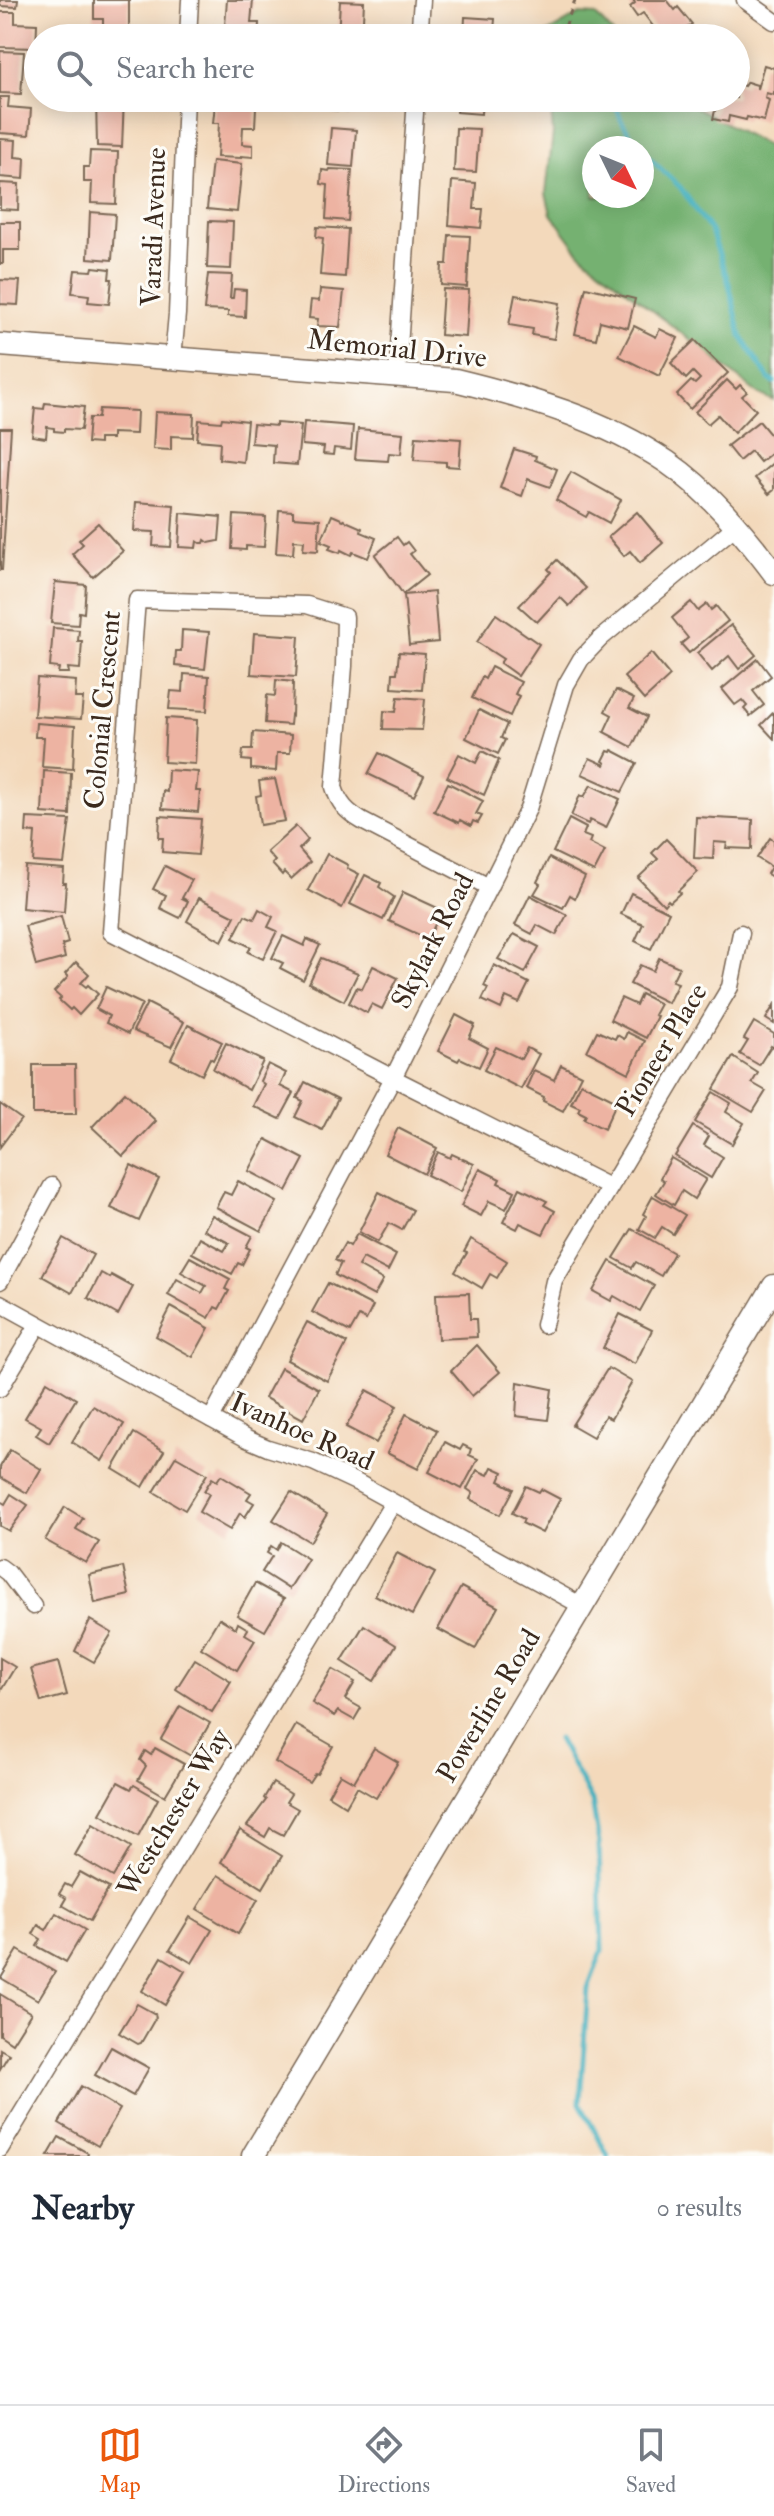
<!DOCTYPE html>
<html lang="en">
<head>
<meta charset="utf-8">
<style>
	:root { --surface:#fff; --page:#f6f6f7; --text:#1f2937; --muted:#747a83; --line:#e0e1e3; --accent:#ea580c }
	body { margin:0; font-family:"IM FELL Double Pica",serif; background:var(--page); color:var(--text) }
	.compass { position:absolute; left:582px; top:136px; width:72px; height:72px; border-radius:50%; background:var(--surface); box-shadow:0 4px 20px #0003; rotate:133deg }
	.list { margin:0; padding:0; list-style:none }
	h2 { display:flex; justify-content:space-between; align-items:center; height:104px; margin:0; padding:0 32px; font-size:34px }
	h2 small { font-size:26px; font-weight:400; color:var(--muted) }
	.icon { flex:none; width:44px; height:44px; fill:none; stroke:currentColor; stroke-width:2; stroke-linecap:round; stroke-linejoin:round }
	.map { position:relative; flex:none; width:774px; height:2156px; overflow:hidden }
	.search { position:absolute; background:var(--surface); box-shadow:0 4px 20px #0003; left:24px; right:24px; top:24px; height:88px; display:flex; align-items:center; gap:20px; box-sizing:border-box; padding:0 28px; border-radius:44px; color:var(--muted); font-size:30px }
	.sheet { height:248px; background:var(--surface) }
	nav { display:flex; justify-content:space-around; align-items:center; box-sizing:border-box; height:112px; border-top:2px solid var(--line); background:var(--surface); font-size:22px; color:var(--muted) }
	nav a { display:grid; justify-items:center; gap:4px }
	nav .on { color:var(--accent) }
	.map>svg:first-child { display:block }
	.forest { fill:#75b171; stroke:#586e48; stroke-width:2; fill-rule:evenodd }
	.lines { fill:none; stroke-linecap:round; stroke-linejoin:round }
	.stream { stroke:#41afbd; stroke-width:5 }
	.building { fill:#edb3a2 }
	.street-casing { stroke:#7b6755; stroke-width:19 }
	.secondary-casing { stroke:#7b6755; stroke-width:25 }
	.path { stroke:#7b6755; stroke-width:3; stroke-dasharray:6 6; stroke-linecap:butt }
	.street { stroke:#fff; stroke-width:16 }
	.secondary { stroke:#fff; stroke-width:22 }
	.labels { text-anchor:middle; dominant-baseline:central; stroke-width:6; stroke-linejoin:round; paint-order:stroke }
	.street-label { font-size:28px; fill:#3b2a1e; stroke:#fdfcf7 }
</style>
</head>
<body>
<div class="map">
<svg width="774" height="2156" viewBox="0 0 774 2156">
	<rect width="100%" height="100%" fill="#fdfcf7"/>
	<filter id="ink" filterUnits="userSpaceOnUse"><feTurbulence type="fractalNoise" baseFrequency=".0125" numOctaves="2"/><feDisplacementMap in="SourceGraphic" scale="16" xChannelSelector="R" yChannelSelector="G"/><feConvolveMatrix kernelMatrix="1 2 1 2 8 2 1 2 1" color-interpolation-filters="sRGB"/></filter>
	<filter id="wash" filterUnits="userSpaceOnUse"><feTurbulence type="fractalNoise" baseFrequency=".006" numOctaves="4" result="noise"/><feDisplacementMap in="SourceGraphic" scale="32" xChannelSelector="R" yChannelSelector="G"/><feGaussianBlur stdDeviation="1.8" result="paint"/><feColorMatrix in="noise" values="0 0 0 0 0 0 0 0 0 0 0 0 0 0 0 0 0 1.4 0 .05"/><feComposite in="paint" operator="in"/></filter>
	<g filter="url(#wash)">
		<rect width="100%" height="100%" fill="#f3d9bb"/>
		<g class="forest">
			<path d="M580,14L596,15L617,38H545V34Z"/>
			<path d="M550,98H680L774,150V401L757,393L580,253L551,214L546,193L553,133ZM594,148H642V196H594Z"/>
		</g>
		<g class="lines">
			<g class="stream">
				<path d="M613,98L621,120L639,148"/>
				<path d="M642,151L680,187L711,231L729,284L741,336L769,379L774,382"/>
				<path d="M558,1739L592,1801L599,1843L602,1951L588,1988L580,2103L608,2156"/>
			</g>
		</g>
		<g id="blocks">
			<g class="building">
				<path d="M0,0H18L17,7L0,6Z"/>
				<path d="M94,0H129V38L103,37V19H94Z"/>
				<path d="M227,0H253L251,23H259L258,38H224Z"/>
				<path d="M633,0H667L675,10L678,7L692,24L674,38H662L643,13L637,17L630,7L635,3Z"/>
				<path d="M340,1L364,2L362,38H338Z"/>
				<path d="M0,12H15V23L37,24L36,48L0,47Z"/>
				<path d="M465,17L495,19L494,30L487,29L486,38H464Z"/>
				<path d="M0,51L24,52L21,94L0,93Z"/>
				<path d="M764,65L774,68V95L766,93L765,98L769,100L764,121L747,117L746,120L729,116L728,122L713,119L718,98H736V83L744,86L747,82L757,85V89Z"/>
				<path d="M0,97H9L8,107L31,109L29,135L0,133Z"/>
				<path d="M96,98H124L122,147L97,146Z"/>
				<path d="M220,98H245V103L220,101Z"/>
				<path d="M332,98H358L357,112L331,110Z"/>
				<path d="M459,98H482L481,114L457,112Z"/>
				<path d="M215,104L256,107L255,127H243L242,144L253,145V157L241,156V158L217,157L219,123H213Z"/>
				<path d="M331,128L356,130L353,167L328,165Z"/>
				<path d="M456,128L479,129L476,172L454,171Z"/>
				<path d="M0,139L16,140L15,157L25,158L24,179L0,177Z"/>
				<path d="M90,151L118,152L116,204L91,203L92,182H84V167H89Z"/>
				<path d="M212,161L242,164L237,212L207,209Z"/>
				<path d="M330,169L352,170L348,221L326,219L328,185L321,184L322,170L329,171Z"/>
				<path d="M452,181L476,183L474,209H483L481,228L449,225Z"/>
				<path d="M0,183L19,184L18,210L0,209Z"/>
				<path d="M90,212L115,214L112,260L88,258Z"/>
				<path d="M209,221L233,222L231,269L207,268Z"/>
				<path d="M0,222H20V250H3V264H0Z"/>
				<path d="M317,227L348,229L345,277L320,275L323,238L316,237Z"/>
				<path d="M449,235L470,236L467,287L441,285L442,264H447Z"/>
				<path d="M93,267L110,269L109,279H112L109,304L88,302L89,295L72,293L75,270L92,271Z"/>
				<path d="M208,274L232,275L230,298H233L234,289L246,290L245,317L228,316V311L204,310Z"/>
				<path d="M0,280L20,281L18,305L0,304Z"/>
				<path d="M586,287L635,299L628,328L600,321L596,339L575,334Z"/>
				<path d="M320,289L344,291L340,327L317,326L318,319L309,318L311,300L319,301Z"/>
				<path d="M443,289L469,290L466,337L440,335Z"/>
				<path d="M515,295L560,303L554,339L532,335L533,329L509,325Z"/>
				<path d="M634,326L656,337L660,329L678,338L659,376L619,356Z"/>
				<path d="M695,340L728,373L690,409L677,395L691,381L695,384L700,379L693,372L686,379L671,363Z"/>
				<path d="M727,380L736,389L740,385L747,392L742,396L756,410L734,433L718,415L708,424L695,412Z"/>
				<path d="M45,403L84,407L81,430L64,429V432L54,431V428L47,427L46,438L32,436L35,408L44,409Z"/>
				<path d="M99,409L137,411L136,434L112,433V439H99V444L87,443L89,418H98Z"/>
				<path d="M155,412L194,414L193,437L171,436V450L153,449Z"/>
				<path d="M222,418L247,421L243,462L219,459L220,442L197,440L199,420L221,422Z"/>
				<path d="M759,421L774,439V451L760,462L751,451L739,461L727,446Z"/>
				<path d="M304,422L353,426L351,450L334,448L333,455L323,454L324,447L302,445Z"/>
				<path d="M276,423L301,425L297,465L273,463L274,445L251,443L253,424L276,426Z"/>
				<path d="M0,428H11L2,570H0Z"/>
				<path d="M358,429L403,433L401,454L389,453L388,461L355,459Z"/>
				<path d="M416,436L461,439L459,467L446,466V462L414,460Z"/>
				<path d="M514,449L536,456L535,460L557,469L550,487L528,479L522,496L500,488Z"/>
				<path d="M774,462V490L769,494L755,478Z"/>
				<path d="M571,472L621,500L609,523L589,512L586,517L556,500Z"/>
				<path d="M136,502L174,505L171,547L153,546L154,532L134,531Z"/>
				<path d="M279,510L293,511V517L320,519L318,551L303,550L304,541L294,540L293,554L276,553Z"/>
				<path d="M637,512L663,543L640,563L630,551L624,556L608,537Z"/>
				<path d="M181,513L221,517L219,541L209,543L205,540L204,543H200L197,541L196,548L179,547Z"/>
				<path d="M234,515L266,517L264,547L246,546V550L232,549Z"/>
				<path d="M332,515L362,528L361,532L376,538L368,558L353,552L351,555L341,550L340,553L329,549L331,545L321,541Z"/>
				<path d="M98,523L123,551L93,577L72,554L83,544L79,540Z"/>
				<path d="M397,537L403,545L407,542L414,551L410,554L427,575L403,594L375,555Z"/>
				<path d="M557,560L586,588L569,606L560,597L537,622L519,606L551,572L548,569Z"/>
				<path d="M55,582L86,585L84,613L79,612L78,625L51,623Z"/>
				<path d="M434,592L438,642L409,645L404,595Z"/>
				<path d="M691,602L698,611L707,604L711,610L716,606L728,621L689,653L681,644L688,638L672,618Z"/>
				<path d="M496,614L539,644L518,676L500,663L503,659L477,642Z"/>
				<path d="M731,625L756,655L739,669L729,656L712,671L697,653Z"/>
				<path d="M53,628L79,630L78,641H82L80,669L68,668L69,673H58L59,668L50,667Z"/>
				<path d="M182,630L209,632L205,669L175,666L176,651H181Z"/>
				<path d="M254,633L299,636L296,677L251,674Z"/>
				<path d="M399,652L425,654L422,690L392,688L393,673H397Z"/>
				<path d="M651,653L670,676L644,700L624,677Z"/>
				<path d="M758,659L771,676L753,691L764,705L750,716L744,709L747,706L742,700L735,705L722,689Z"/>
				<path d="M491,667L521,682L515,694L519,696L510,716L472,698L482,677L485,679Z"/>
				<path d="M184,674L209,676L207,711L169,709L171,691L183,692Z"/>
				<path d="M37,678L76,681L75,698H83L81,719L34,716Z"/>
				<path d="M276,680L293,682L292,716L291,715L290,725L265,723L267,695L275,696Z"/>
				<path d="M616,690L634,699L629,708L647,717L632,747L604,732L612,715L605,711Z"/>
				<path d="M398,697L425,699L422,730L383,729L384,711L396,712Z"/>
				<path d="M479,710L507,724L501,738L505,740L498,754L466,738Z"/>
				<path d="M774,712V739L761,725Z"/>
				<path d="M166,718L197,720L195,764L164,762Z"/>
				<path d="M36,723L75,726L73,769L42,767L44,737H35Z"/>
				<path d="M253,732L291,735L290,753H277L276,771L251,769V761L242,760L243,750H252Z"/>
				<path d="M612,750L637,763L622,792L582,774L590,758L605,765L606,763L603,761L608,751L611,752Z"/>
				<path d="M482,751L499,760L484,795L447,777L459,754L476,763Z"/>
				<path d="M379,753L424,776L414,796L368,774Z"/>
				<path d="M168,770L198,772L196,791H200L198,812L162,809L163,791L167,792Z"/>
				<path d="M44,771L71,773L70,815L42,813Z"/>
				<path d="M275,779L285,821L260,825L256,796L261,795L259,781Z"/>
				<path d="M448,783L483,801L476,814L482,816L478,823L473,821L471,826L460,820L459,823L434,811Z"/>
				<path d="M591,785L620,799L606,828L590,820L588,824L571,816L580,795L584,797Z"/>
				<path d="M160,816L201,819L198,855L162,852L163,838H159Z"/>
				<path d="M696,817L753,820L752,849L726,848L727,843L714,842L713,859L694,858Z"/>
				<path d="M27,818L70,820L64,864L33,862L35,833L26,832Z"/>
				<path d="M569,819L586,828L583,835L591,838L589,843L605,851L594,872L553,852Z"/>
				<path d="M296,826L308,840L299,849L310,862L291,879L284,872L282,875L272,864L275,861L267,852Z"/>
				<path d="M770,838L774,841V878L767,874L771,867L757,858Z"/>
				<path d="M666,839L698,872L678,891L680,893L670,902L668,900L664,905L638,878L658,859L652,853Z"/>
				<path d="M327,854L348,865L347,868L359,874L342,908L308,890Z"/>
				<path d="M549,858L585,877L575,898L570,895L563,908L534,894L540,884L537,882Z"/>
				<path d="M25,866L64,869L63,883H66L64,912L22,908Z"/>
				<path d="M165,866L192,880L182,898L188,901L180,918L160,908L166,895L153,889Z"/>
				<path d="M365,875L381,883L379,887L394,897L383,920L350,904Z"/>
				<path d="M403,892L442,910L428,939L389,921Z"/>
				<path d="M631,893L669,912L651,949L635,941L643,924L621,914Z"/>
				<path d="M530,895L567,915L556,935L537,925L532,934L515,925Z"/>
				<path d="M199,898L235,916L222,941L187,921Z"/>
				<path d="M259,909L273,917L268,927L277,931L263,959L248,952L251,947L233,938L245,915L254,919Z"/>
				<path d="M61,916L68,943L62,945L65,958L36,966L25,926Z"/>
				<path d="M514,934L539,947L525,973L498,959Z"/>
				<path d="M283,936L304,946L307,939L320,945L303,980L280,968L283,963L272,958Z"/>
				<path d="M321,958L358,973L344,1001L309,983Z"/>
				<path d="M659,958L679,967L672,981L678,983L668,1003L630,984L640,965L653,971Z"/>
				<path d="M76,962L89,974L81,983L86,987L88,985L98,994L79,1015L72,1008L70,1010L59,1000L61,998L54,992L68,977L65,974Z"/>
				<path d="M494,965L529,983L519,1003L506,997L501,1009L482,1000L488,988L484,986Z"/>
				<path d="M373,966L398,978L382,1009L372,1004L367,1013L349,1003L357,987L362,989Z"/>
				<path d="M106,987L142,1004L128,1034L106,1023L109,1016L96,1009Z"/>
				<path d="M641,994L660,1004L654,1015L657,1016L646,1038L610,1020L621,998L636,1005Z"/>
				<path d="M147,1003L184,1022L171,1047L133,1031Z"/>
				<path d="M774,1005V1024L766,1019Z"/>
				<path d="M456,1015L475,1025L469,1038L488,1048L479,1067L460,1058L458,1061L438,1051Z"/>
				<path d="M754,1022L774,1034V1048L771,1046L759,1065L740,1054L748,1041L744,1039Z"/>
				<path d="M188,1025L222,1042L213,1060L210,1058L202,1075L171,1059Z"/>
				<path d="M597,1031L615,1039L617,1035L624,1039L627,1032L645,1041L629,1073L587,1051Z"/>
				<path d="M226,1043L263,1061L249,1090L213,1069Z"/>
				<path d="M496,1047L521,1059L527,1048L539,1054L521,1089L484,1070Z"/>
				<path d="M733,1057L758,1073L752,1083L766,1091L753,1112L714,1089Z"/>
				<path d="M268,1064L286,1073L280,1086L294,1093L280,1119L253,1106L264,1084L260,1081Z"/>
				<path d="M33,1065H75L76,1114H33Z"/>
				<path d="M561,1065L581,1075L563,1111L543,1101L544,1097L526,1088L534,1070L554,1080Z"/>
				<path d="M305,1082L338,1099L322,1130L295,1117L303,1101L297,1098Z"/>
				<path d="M581,1083L617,1101L604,1129L584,1119L586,1115L578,1111L580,1107L571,1103Z"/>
				<path d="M125,1092L156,1121L123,1156L92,1127Z"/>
				<path d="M713,1092L731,1103L726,1112L744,1123L732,1144L695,1122Z"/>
				<path d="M0,1104L21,1119L0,1147Z"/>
				<path d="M693,1126L709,1136L704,1145L723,1157L711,1178L675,1156Z"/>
				<path d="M398,1128L437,1148L424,1174L385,1154Z"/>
				<path d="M266,1139L304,1159L287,1191L249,1171Z"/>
				<path d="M438,1152L450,1158L452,1154L474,1164L461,1192L427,1175Z"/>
				<path d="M671,1158L706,1179L694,1199L682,1191L674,1205L656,1194L664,1181L660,1178Z"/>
				<path d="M131,1165L159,1179L139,1221L111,1208Z"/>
				<path d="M480,1169L500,1179L498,1183L515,1191L506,1209L489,1201L481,1216L461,1206Z"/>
				<path d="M238,1181L277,1202L261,1231L216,1207L224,1192L231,1195Z"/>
				<path d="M520,1188L547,1201L544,1205L555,1211L543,1234L520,1223L517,1229L503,1222Z"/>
				<path d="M379,1192L413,1210L402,1230L389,1223L378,1242L359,1232Z"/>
				<path d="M653,1196L685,1215L673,1234L662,1227L655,1238L639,1229L646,1216L643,1214Z"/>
				<path d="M212,1215L252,1236L246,1247L250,1249L242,1265L238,1263L232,1274L192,1253L200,1238L224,1251L229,1243L204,1230Z"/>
				<path d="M632,1229L674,1253L661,1276L636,1262L632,1268L614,1258Z"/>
				<path d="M357,1234L396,1255L388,1271L363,1258L358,1266L383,1280L374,1296L335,1275L341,1263L335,1260L345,1243L350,1246Z"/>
				<path d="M63,1238L93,1255L72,1293L42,1276Z"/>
				<path d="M471,1239L507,1261L497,1278L490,1274L482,1288L455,1272L467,1253L464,1252Z"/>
				<path d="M190,1257L230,1279L225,1289L229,1291L219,1309L215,1307L209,1318L168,1295L177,1279L202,1293L206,1286L181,1272Z"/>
				<path d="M610,1261L654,1286L640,1311L614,1296L611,1301L593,1291Z"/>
				<path d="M101,1273L110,1278L111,1275L133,1287L118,1315L88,1298Z"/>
				<path d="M328,1283L373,1306L366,1320L359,1316L350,1332L312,1312Z"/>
				<path d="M469,1293L470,1319H476L477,1337L438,1339L436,1294Z"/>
				<path d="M171,1307L209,1328L193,1357L156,1336Z"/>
				<path d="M620,1314L652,1330L635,1364L603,1348Z"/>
				<path d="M307,1322L347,1343L327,1381L287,1360Z"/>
				<path d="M477,1345L500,1372L472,1396L451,1371Z"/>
				<path d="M281,1368L319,1389L303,1419L265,1398Z"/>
				<path d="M608,1368L632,1382L611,1419L605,1416L593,1437L572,1425Z"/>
				<path d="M47,1381L76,1399L49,1443L36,1435L41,1427L25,1418Z"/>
				<path d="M518,1382L552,1389L548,1420L516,1416Z"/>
				<path d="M367,1390L397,1406L376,1443L346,1427Z"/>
				<path d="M93,1406L124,1424L102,1461L72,1442Z"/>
				<path d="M406,1414L437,1430L418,1469L387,1453Z"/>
				<path d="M134,1433L164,1451L143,1487L113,1469Z"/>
				<path d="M445,1442L460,1450L463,1445L471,1449L469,1455L478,1459L462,1489L429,1472Z"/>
				<path d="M10,1450L41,1469L27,1493L0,1477V1467Z"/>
				<path d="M176,1456L207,1474L185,1510L154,1492Z"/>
				<path d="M492,1467L503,1472L499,1481L514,1489L500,1515L470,1499L473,1493L467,1489L477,1470L488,1475Z"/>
				<path d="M221,1475L251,1493L247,1499L254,1503L245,1517L240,1513L230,1530L199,1512L209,1494L204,1491L212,1478L217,1481Z"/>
				<path d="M526,1486L539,1492L541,1489L560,1499L542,1533L522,1523L524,1519L512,1513Z"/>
				<path d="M291,1492L327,1514L310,1542L273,1520Z"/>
				<path d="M11,1494L28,1505L9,1531L0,1526V1501L5,1504Z"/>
				<path d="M65,1507L83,1518L76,1529L99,1542L86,1563L45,1540Z"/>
				<path d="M281,1542L308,1559L289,1589L262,1572L272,1556L267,1553L271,1546L277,1550Z"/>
				<path d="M397,1553L435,1573L412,1615L375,1595Z"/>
				<path d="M123,1567L129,1595L95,1603L89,1575Z"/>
				<path d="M255,1583L284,1599L265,1631L237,1615Z"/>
				<path d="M461,1587L498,1607L475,1649L438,1629Z"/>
				<path d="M219,1618L236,1628L238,1623L248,1629L245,1634L255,1640L237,1670L201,1648Z"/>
				<path d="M90,1620L112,1633L94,1662L75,1651Z"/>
				<path d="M364,1625L396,1645L374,1681L342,1661Z"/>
				<path d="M0,1658L15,1667L0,1692Z"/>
				<path d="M195,1659L231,1681L212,1712L176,1689Z"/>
				<path d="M58,1662L67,1695L41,1702L31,1669Z"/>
				<path d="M332,1669L355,1682L345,1699L361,1708L354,1720L338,1711L334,1716L312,1703Z"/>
				<path d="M180,1706L210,1723L191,1756L161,1739Z"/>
				<path d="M296,1725L333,1746L317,1774L315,1773L309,1782L275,1762Z"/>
				<path d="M155,1748L184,1764L165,1796L138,1780L146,1766L140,1760L145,1751L151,1755Z"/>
				<path d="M374,1748L398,1762L376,1798L357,1787L346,1806L328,1795L340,1774L354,1782Z"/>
				<path d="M118,1782L131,1789L134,1785L158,1799L138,1836L100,1814Z"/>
				<path d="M273,1783L291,1794L286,1802L298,1809L283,1835L270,1828L265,1837L247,1826L266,1800L264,1798Z"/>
				<path d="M93,1824L131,1847L113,1877L75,1855Z"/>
				<path d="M240,1830L282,1856L263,1888L221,1862Z"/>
				<path d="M80,1872L109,1888L90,1921L62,1905L66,1898L59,1894L65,1884L71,1887Z"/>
				<path d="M218,1875L258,1899L238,1934L197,1909Z"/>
				<path d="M56,1913L85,1930L66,1962L37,1946L41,1939L33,1934L38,1925L46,1930Z"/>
				<path d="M190,1917L212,1930L192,1963L170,1950Z"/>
				<path d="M18,1950L55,1972L38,2000L1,1978Z"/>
				<path d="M162,1957L185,1971L165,2005L142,1991Z"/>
				<path d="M0,1994L31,2013L12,2043L0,2035Z"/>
				<path d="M137,2004L155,2014L156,2017L141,2043L138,2044L119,2033Z"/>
				<path d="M111,2047L149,2068L133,2096L95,2075Z"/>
				<path d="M0,2049L9,2054L0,2069Z"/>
				<path d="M81,2086L120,2109L98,2146L59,2123Z"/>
				<path d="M59,2137L88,2153L87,2156H48Z"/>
			</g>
		</g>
	</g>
	<g filter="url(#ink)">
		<use href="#blocks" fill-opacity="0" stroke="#7b6755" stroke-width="2"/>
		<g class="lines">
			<g class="street-casing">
				<g id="street">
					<path d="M745,0L774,21"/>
					<path d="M188,38L190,0"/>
					<path d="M419,38L422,0"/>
					<path d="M173,358L177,314L186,98"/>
					<path d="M397,377L416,98"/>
					<path d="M489,887L362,821C347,812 339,804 334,787L344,666L345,617L307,605L137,600L111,932L393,1078L609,1187"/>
					<path d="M0,1281L52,1186"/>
					<path d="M0,1303L247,1439L268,1448L313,1462L358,1483L584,1607"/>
					<path d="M544,1325L554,1281L730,987L741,933"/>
					<path d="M0,1388L38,1325"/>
					<path d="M211,1419L393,1078L489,887L528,809L566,685L581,659L601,638L737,525"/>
					<path d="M0,1567L8,1573L33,1606"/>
					<path d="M0,2149L393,1503"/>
				</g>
			</g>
			<g class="secondary-casing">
				<g id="secondary">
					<path d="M0,345L455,380C529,398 603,419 667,462C709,491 743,532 774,573"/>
					<path d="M253,2156L774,1286"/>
				</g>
			</g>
			<path class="path" d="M561,38L575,0"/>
			<use href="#street" class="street"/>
			<use href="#secondary" class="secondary"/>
		</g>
	</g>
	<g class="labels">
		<g class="street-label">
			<text transform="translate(154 227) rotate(-88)">Varadi Avenue</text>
			<text transform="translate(397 349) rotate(6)">Memorial Drive</text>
			<text transform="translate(103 710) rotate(-85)">Colonial Crescent</text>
			<text transform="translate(433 941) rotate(-63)">Skylark Road</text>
			<text transform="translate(662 1050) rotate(-59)">Pioneer Place</text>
			<text transform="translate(302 1432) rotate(24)">Ivanhoe Road</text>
			<text transform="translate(489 1706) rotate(-59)">Powerline Road</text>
			<text transform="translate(174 1813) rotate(-59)">Westchester Way</text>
		</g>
	</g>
</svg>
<svg class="compass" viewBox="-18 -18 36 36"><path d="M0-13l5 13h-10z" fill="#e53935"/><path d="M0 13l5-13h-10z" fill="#747a83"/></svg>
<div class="search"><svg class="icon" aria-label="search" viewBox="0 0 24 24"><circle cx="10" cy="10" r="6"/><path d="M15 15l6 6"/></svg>Search here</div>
</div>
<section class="sheet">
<h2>Nearby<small>0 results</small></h2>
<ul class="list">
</ul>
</section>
<nav>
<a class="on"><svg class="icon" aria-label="map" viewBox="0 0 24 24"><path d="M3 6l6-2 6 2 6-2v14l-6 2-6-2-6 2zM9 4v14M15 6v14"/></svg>Map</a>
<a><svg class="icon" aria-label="directions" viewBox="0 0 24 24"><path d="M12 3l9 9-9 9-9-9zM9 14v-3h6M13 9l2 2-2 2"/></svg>Directions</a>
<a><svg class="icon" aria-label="saved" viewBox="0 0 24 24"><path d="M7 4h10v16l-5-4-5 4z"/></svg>Saved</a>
</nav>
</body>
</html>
